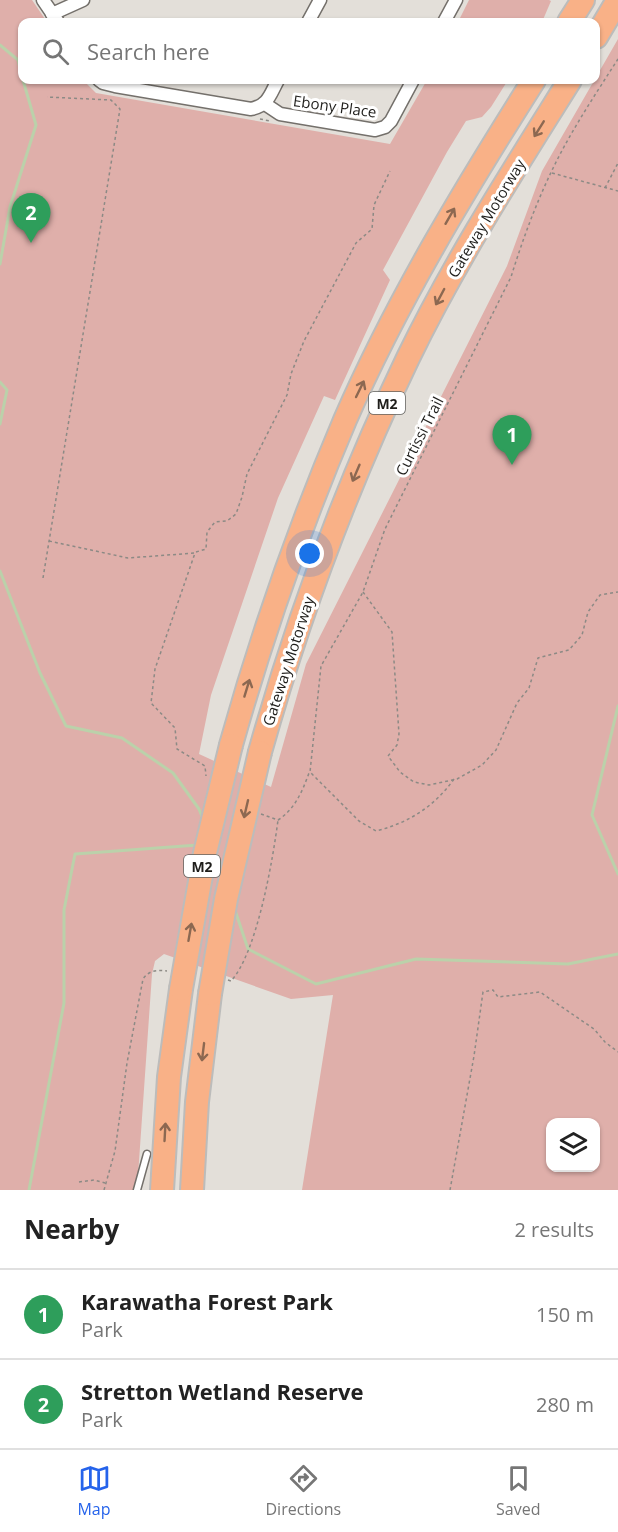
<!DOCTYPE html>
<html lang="en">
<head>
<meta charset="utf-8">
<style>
	:root { --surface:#fff; --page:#f2f2f2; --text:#222; --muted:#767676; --line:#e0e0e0; --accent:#2563eb }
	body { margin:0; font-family:"Open Sans",sans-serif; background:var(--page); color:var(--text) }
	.controls { position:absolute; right:18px; bottom:18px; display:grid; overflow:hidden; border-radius:12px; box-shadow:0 2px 4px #0004 }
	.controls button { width:54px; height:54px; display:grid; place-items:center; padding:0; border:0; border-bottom:2px solid var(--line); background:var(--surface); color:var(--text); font:30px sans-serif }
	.you { position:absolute; left:310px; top:554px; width:21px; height:21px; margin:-15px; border:4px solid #fff; border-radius:50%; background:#1a73e8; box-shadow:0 0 0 9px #1a73e833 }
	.badge { display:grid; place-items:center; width:39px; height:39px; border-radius:50%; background:var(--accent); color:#fff; font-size:20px; font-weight:700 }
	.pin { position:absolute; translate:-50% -50px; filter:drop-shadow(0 2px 3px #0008) }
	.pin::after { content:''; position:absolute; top:32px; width:21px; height:18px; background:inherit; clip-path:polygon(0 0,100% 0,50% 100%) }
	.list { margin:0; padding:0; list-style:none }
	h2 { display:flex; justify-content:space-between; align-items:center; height:78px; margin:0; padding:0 24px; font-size:26px }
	h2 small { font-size:20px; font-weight:400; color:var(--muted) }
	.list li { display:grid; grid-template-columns:39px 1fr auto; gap:18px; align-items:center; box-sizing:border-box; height:90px; padding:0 24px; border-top:2px solid var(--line) }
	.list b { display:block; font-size:22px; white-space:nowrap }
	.list p { margin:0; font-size:20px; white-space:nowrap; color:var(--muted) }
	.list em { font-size:20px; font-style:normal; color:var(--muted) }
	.icon { flex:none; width:33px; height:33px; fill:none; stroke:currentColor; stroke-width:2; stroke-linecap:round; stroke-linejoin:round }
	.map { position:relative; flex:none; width:618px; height:1190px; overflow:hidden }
	.search { position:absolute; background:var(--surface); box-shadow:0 2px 4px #0004; left:18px; right:18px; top:18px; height:66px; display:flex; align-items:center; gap:15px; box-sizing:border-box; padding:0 21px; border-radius:12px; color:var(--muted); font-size:22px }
	.sheet { height:258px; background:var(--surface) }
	nav { display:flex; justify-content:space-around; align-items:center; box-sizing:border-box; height:84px; border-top:2px solid var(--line); background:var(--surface); font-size:16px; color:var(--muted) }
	nav a { display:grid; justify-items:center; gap:3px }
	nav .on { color:var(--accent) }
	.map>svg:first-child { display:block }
	.green { fill:#dfafaa; fill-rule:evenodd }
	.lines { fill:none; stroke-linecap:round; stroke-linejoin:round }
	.stream { stroke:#bbd1aa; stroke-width:3 }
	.lane-casing { stroke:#74706b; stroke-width:9 }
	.street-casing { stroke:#74706b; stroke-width:15 }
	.highway-casing { stroke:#bcbcbb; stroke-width:26 }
	.path { stroke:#8c8a85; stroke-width:1.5; stroke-dasharray:3 3; stroke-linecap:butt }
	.lane { stroke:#fff; stroke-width:6 }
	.street { stroke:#fff; stroke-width:12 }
	.highway { stroke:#f9b187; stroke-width:22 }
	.highway-bridge-casing { stroke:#bcbcbb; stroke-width:26; stroke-linecap:butt }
	.highway-bridge { stroke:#f9b187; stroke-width:22 }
	.oneway { stroke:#8c6851 }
	.labels { text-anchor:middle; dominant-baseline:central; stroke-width:6; stroke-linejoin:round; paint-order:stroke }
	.shield { fill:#fff; stroke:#62625f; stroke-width:1.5 }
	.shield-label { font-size:14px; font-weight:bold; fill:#1f1e1b }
	.street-label { font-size:15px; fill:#1f1e1b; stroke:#fff }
</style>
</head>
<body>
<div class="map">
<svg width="618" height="1190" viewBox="0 0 618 1190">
	<rect width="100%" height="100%" fill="#e3dfd9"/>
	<g class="green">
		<path d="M0,0H32L47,22H22V80H83L96,93L390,144L427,80H508L491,107L482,117L466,121L447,152L383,270L390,280L335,400L324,396L278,498L211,695L199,754L271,787L306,664L507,266L542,171L618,39V1190H302L333,995L291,999L164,954L155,961L152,974L137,1190H0ZM550,1122H596V1168H550Z"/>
		<path d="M469,0H549L551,1L542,22H458Z"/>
	</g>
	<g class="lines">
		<g class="stream">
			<path d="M0,45L18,60L22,77"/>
			<path d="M0,264L10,207L36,125L23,80"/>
			<path d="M0,382L7,390L0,424"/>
			<path d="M0,571L40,673L66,726L122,738L173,773L199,809L203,819"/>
			<path d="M618,706L592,815L618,874"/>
			<path d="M215,850L223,872"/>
			<path d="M235,910L248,949L316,984L416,959L568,964L618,954"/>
			<path d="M29,1190L64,1003V910L75,854L198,845"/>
		</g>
		<g class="lane-casing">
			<path id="lane" d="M137,1190L147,1154"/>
		</g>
		<g class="street-casing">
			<g id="street">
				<path d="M43,0L58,22"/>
				<path d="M52,14L83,0"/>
				<path d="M308,22L320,0"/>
				<path d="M444,22L456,0"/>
				<path d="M99,80L103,83L115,86L251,109C269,105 270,94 278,80"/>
				<path d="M265,104L280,114L375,130L385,127L391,121L413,80"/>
			</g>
		</g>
		<g class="highway-casing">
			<g id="highway">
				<path d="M569,22L583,0"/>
				<path d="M596,37L618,0"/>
				<path d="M231,745C262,634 300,526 345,420C397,301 465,189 534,80"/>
				<path d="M260,752C298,617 347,485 408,358C455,261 513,171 570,80"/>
				<path d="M162,1190L169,1077L181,989"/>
				<path d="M192,1190L197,1102L210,994"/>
			</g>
		</g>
		<g class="path">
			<path d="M260,119L270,121"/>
			<path d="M552,173L618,191"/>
			<path d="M605,188L618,163"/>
			<path d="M49,541L128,558L195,553L155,669L151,703L175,728L177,749L205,766L206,776"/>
			<path d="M196,552L206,549L207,532L215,522L227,521L236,514L242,497L247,474L287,395L291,374L304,341L356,243L372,229L374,205L390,171"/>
			<path d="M43,578L120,109L111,100L47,97"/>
			<path d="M363,592L392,632L399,734L397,745L388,756L400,772L414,782L429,785L457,779L482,765L496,750L517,703L529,688L538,658L569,650L582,635L588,612L600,595L618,592"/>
			<path d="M454,779C434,807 408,823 376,831L359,821L310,772L321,666L363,592L385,529L511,277C525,232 542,187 565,145C581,116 600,87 618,59"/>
			<path d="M261,814L278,820C295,809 302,792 309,773"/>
			<path d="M228,980L231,981C257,953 273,859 278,820"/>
			<path d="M79,1182L94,1180L105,1183"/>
			<path d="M104,1190L115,1151L127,1063L143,979C149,970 157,970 167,971"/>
			<path d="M450,1190L474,1056L483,992L493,990L498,997L540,992L594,1029L605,1042L618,1052"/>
		</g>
		<use href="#lane" class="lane"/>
		<use href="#street" class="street"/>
		<use href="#highway" class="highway"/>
		<g class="highway-bridge-casing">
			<g id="highway-bridge">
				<path d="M181,989L205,853L231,745"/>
				<path d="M210,994L226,899L260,752"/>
			</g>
		</g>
		<use href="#highway-bridge" class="highway-bridge"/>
	</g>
	<defs><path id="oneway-shaft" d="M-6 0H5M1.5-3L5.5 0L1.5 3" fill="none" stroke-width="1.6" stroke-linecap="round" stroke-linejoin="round" transform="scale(1.5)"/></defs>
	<g class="oneway">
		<use href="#oneway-shaft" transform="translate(539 129) rotate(122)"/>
		<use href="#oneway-shaft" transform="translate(450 216) rotate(-60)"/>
		<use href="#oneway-shaft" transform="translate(440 297) rotate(118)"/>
		<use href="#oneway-shaft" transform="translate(360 389) rotate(-64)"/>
		<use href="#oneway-shaft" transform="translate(356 473) rotate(113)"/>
		<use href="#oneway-shaft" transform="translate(247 688) rotate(-73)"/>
		<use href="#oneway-shaft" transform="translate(246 809) rotate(103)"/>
		<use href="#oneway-shaft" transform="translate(190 932) rotate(-80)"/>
		<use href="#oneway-shaft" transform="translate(203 1052) rotate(97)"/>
		<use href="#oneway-shaft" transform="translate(165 1132) rotate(-87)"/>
	</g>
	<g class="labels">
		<g class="shield">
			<rect x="369" y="392" width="36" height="22" rx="4.5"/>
			<rect x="184" y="855" width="36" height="22" rx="4.5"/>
		</g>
		<g class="shield-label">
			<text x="387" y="403">M2</text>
			<text x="202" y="866">M2</text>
		</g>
		<g class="street-label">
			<text transform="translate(335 106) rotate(8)">Ebony Place</text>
			<text transform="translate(486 218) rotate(-59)">Gateway Motorway</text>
			<text transform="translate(419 436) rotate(-63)">Curtissi Trail</text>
			<text transform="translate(288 661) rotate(-72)">Gateway Motorway</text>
		</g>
	</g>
</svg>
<div class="controls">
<button><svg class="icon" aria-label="layers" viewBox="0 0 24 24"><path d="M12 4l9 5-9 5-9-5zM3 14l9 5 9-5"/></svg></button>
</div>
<div class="you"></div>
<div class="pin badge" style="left:512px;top:465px;background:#2e9e5b">1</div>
<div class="pin badge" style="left:31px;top:243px;background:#2e9e5b">2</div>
<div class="search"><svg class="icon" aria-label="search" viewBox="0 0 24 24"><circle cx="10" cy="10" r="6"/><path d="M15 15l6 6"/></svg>Search here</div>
</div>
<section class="sheet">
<h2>Nearby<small>2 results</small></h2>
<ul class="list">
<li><span class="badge" style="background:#2e9e5b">1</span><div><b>Karawatha Forest Park</b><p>Park</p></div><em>150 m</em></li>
<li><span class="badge" style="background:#2e9e5b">2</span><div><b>Stretton Wetland Reserve</b><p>Park</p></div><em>280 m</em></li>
</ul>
</section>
<nav>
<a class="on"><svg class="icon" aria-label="map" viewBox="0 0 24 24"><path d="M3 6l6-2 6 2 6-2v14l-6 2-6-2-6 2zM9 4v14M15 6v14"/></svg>Map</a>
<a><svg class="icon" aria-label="directions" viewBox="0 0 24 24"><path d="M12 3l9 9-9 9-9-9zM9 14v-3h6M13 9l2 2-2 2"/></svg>Directions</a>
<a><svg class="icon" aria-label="saved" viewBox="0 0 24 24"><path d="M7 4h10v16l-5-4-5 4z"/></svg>Saved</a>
</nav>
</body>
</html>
